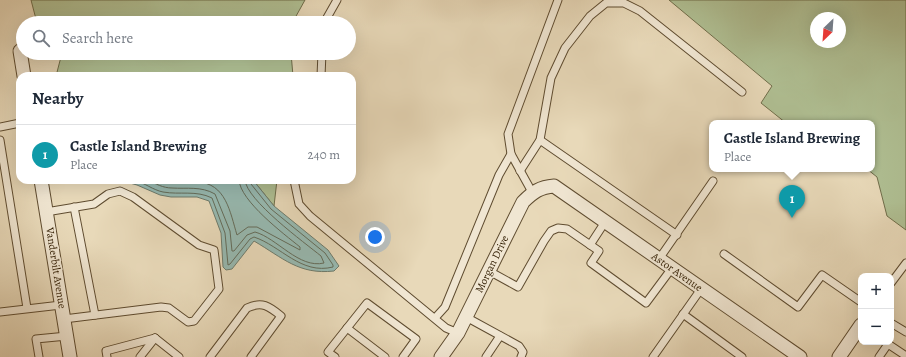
<!DOCTYPE html>
<html lang="en">
<head>
<meta charset="utf-8">
<style>
	:root { --surface:#fff; --page:#f6f6f7; --text:#1f2937; --muted:#747a83; --line:#e0e1e3; --accent:#ea580c }
	body { margin:0; font-family:Alegreya,serif; background:var(--page); color:var(--text) }
	.controls { position:absolute; right:12px; bottom:12px; display:grid; overflow:hidden; border-radius:8px; box-shadow:0 4px 16px #0002 }
	.controls button { width:36px; height:36px; display:grid; place-items:center; padding:0; border:0; border-bottom:1px solid var(--line); background:var(--surface); color:var(--text); font:20px sans-serif }
	.compass { position:absolute; left:810px; top:12px; width:36px; height:36px; border-radius:50%; background:var(--surface); box-shadow:0 4px 16px #0002; rotate:205deg }
	.you { position:absolute; left:375px; top:237px; width:14px; height:14px; margin:-10px; border:3px solid #fff; border-radius:50%; background:#1a73e8; box-shadow:0 0 0 6px #1a73e833 }
	.badge { display:grid; place-items:center; width:26px; height:26px; border-radius:50%; background:var(--accent); color:#fff; font-size:13px; font-weight:700 }
	.pin { position:absolute; translate:-50% -33px; filter:drop-shadow(0 1px 2px #0008) }
	.pin::after { content:''; position:absolute; top:21px; width:14px; height:12px; background:inherit; clip-path:polygon(0 0,100% 0,50% 100%) }
	.popup { position:absolute; left:709px; top:120px; width:166px; height:52px; box-sizing:border-box; display:grid; place-content:center; border-radius:8px; background:var(--surface); filter:drop-shadow(0 1px 3px #0005); font-size:13px; white-space:nowrap; color:var(--muted) }
	.popup b { font-size:15px; color:var(--text) }
	.popup::after { content:''; position:absolute; left:50%; top:100%; margin-left:-8px; border:8px solid transparent; border-top-color:var(--surface) }
	.list { margin:0; padding:0; list-style:none }
	h2 { display:flex; justify-content:space-between; align-items:center; height:52px; margin:0; padding:0 16px; font-size:17px }
	h2 small { font-size:13px; font-weight:400; color:var(--muted) }
	.list li { display:grid; grid-template-columns:26px 1fr auto; gap:12px; align-items:center; box-sizing:border-box; height:60px; padding:0 16px; border-top:1px solid var(--line) }
	.list b { display:block; font-size:15px; white-space:nowrap }
	.list p { margin:0; font-size:13px; white-space:nowrap; color:var(--muted) }
	.list em { font-size:13px; font-style:normal; color:var(--muted) }
	.icon { flex:none; width:22px; height:22px; fill:none; stroke:currentColor; stroke-width:2; stroke-linecap:round; stroke-linejoin:round }
	.map { position:relative; flex:none; width:906px; height:357px; overflow:hidden }
	.search { position:absolute; background:var(--surface); box-shadow:0 4px 16px #0002; left:16px; top:16px; width:340px; height:44px; display:flex; align-items:center; gap:10px; box-sizing:border-box; padding:0 14px; border-radius:22px; color:var(--muted); font-size:15px }
	.panel { position:absolute; background:var(--surface); box-shadow:0 4px 16px #0002; left:16px; top:72px; width:340px; height:112px; border-radius:12px }
	.map>svg:first-child { display:block }
	.green { fill:#b0c094; stroke:#706e4b; fill-rule:evenodd }
	.water { fill:#97bab2; stroke:#6e7b6c }
	.lines { fill:none; stroke-linecap:round; stroke-linejoin:round }
	.shore { stroke:#646c5a; stroke-width:1 }
	.lane-casing { stroke:#5f4c30; stroke-width:9 }
	.street-casing { stroke:#5f4c30; stroke-width:15 }
	.lane { stroke:#f0e6d2; stroke-width:7 }
	.street { stroke:#f0e6d2; stroke-width:13 }
	.labels { text-anchor:middle; dominant-baseline:central; stroke-width:3.5; stroke-linejoin:round; paint-order:stroke }
	.street-label { font-size:11px; fill:#311d02; stroke:#f0e6d2 }
</style>
</head>
<body>
<div class="map">
<svg width="906" height="357" viewBox="0 0 906 357">
	<rect width="100%" height="100%" fill="#e8d9b9"/>
	<filter id="stains"><feTurbulence type="fractalNoise" baseFrequency=".005" numOctaves="4"/><feColorMatrix values="0 0 0 0 .2 0 0 0 0 .09 0 0 0 0 .02 0 0 0 .5 -.17"/></filter>
	<radialGradient id="worn" r=".72"><stop offset=".6" stop-color="#630" stop-opacity="0"/><stop offset="1" stop-color="#630" stop-opacity=".3"/></radialGradient>
	<g class="green">
		<path d="M31,0H305L295,18L294,23H37Z"/>
		<path d="M669,0H906V230L887,216L877,177L867,169H872V123H786L761,103L772,86ZM816,18H840V42H816Z"/>
		<path d="M62,53H291L293,76H119L116,74L56,76Z"/>
		<path d="M253,180H277L274,206Z"/>
	</g>
	<path class="water" d="M119,180H253L274,206L328,250L339,266L334,271C299,275 283,258 254,241L232,269L226,270L223,267L221,233L209,201L197,197H171L160,195L137,185Z"/>
	<g class="lines">
		<g class="shore">
			<path d="M134,180C145,183 153,190 163,192C180,195 196,190 212,198L225,233L228,265L230,264L250,239L254,237C281,246 301,275 333,267V265L325,253L271,209L251,184L250,180"/>
			<path d="M148,180C156,184 163,188 172,188C187,189 201,186 215,194L230,231L232,251H234L247,235L255,232C277,238 299,269 324,263L321,256C305,243 246,200 245,180"/>
			<path d="M162,180C173,184 185,181 197,182C226,183 230,212 237,235L248,227H257L300,250V247C284,234 240,201 239,180"/>
		</g>
		<g class="lane-casing">
			<g id="lane">
				<path d="M324,23L337,0"/>
				<path d="M321,76L322,53"/>
				<path d="M0,127L20,123"/>
				<path d="M0,140L27,308"/>
				<path d="M540,140L677,235"/>
				<path d="M520,171L540,140L551,78L565,48L590,16L606,3H624L640,11L742,92"/>
				<path d="M294,180L299,204L310,216L446,328L458,333"/>
				<path d="M532,192L511,154L508,134L558,0"/>
				<path d="M74,207L95,315"/>
				<path d="M46,212L94,204L108,194L120,191L133,197L199,245L214,250L219,289L194,321L188,322L169,308L161,307L64,319"/>
				<path d="M590,245L605,222"/>
				<path d="M724,254L798,307L822,275L861,302"/>
				<path d="M659,259L713,181"/>
				<path d="M489,271L518,287L544,241L551,231L558,228L567,229L599,251L591,263L646,303L672,268"/>
				<path d="M891,283L906,263"/>
				<path d="M0,312L61,305"/>
				<path d="M683,314L742,357"/>
				<path d="M466,317L519,346L523,352L521,357"/>
				<path d="M435,318L445,307L499,175L511,154"/>
				<path d="M891,323L906,332"/>
				<path d="M347,328L385,357"/>
				<path d="M155,338L179,357"/>
				<path d="M39,357L36,339L67,336"/>
				<path d="M107,357L106,351L155,338"/>
				<path d="M140,357L155,338"/>
				<path d="M210,357L247,308C262,301 269,306 281,316L251,357"/>
				<path d="M335,357L328,352L367,303L416,339L403,357"/>
				<path d="M486,357L500,336"/>
				<path d="M653,357L701,289"/>
				<path d="M879,357L888,344L906,356"/>
			</g>
		</g>
		<g class="street-casing">
			<g id="street">
				<path d="M20,51L24,76"/>
				<path d="M41,180L70,357"/>
				<path d="M441,357L458,333L523,202C533,192 540,187 554,186L800,357"/>
				<path d="M839,357L861,325"/>
			</g>
		</g>
		<use href="#lane" class="lane"/>
		<use href="#street" class="street"/>
	</g>
	<g class="labels">
		<g class="street-label">
			<text transform="translate(492 264) rotate(-64)">Morgan Drive</text>
			<text transform="translate(56 268) rotate(81)">Vanderbilt Avenue</text>
			<text transform="translate(677 272) rotate(35)">Astor Avenue</text>
		</g>
	</g>
	<rect width="100%" height="100%" filter="url(#stains)"/>
	<rect width="100%" height="100%" fill="url(#worn)"/>
</svg>
<div class="controls">
<button>+</button>
<button>−</button>
</div>
<svg class="compass" viewBox="-18 -18 36 36"><path d="M0-13l5 13h-10z" fill="#e53935"/><path d="M0 13l5-13h-10z" fill="#747a83"/></svg>
<div class="you"></div>
<div class="pin badge" style="left:792px;top:218px;background:#0f9aa8">1</div>
<div class="popup"><b>Castle Island Brewing</b>Place</div>
<div class="search"><svg class="icon" aria-label="search" viewBox="0 0 24 24"><circle cx="10" cy="10" r="6"/><path d="M15 15l6 6"/></svg>Search here</div>
<section class="panel">
<h2>Nearby<small></small></h2>
<ul class="list">
<li><span class="badge" style="background:#0f9aa8">1</span><div><b>Castle Island Brewing</b><p>Place</p></div><em>240 m</em></li>
</ul>
</section>
</div>
</body>
</html>
